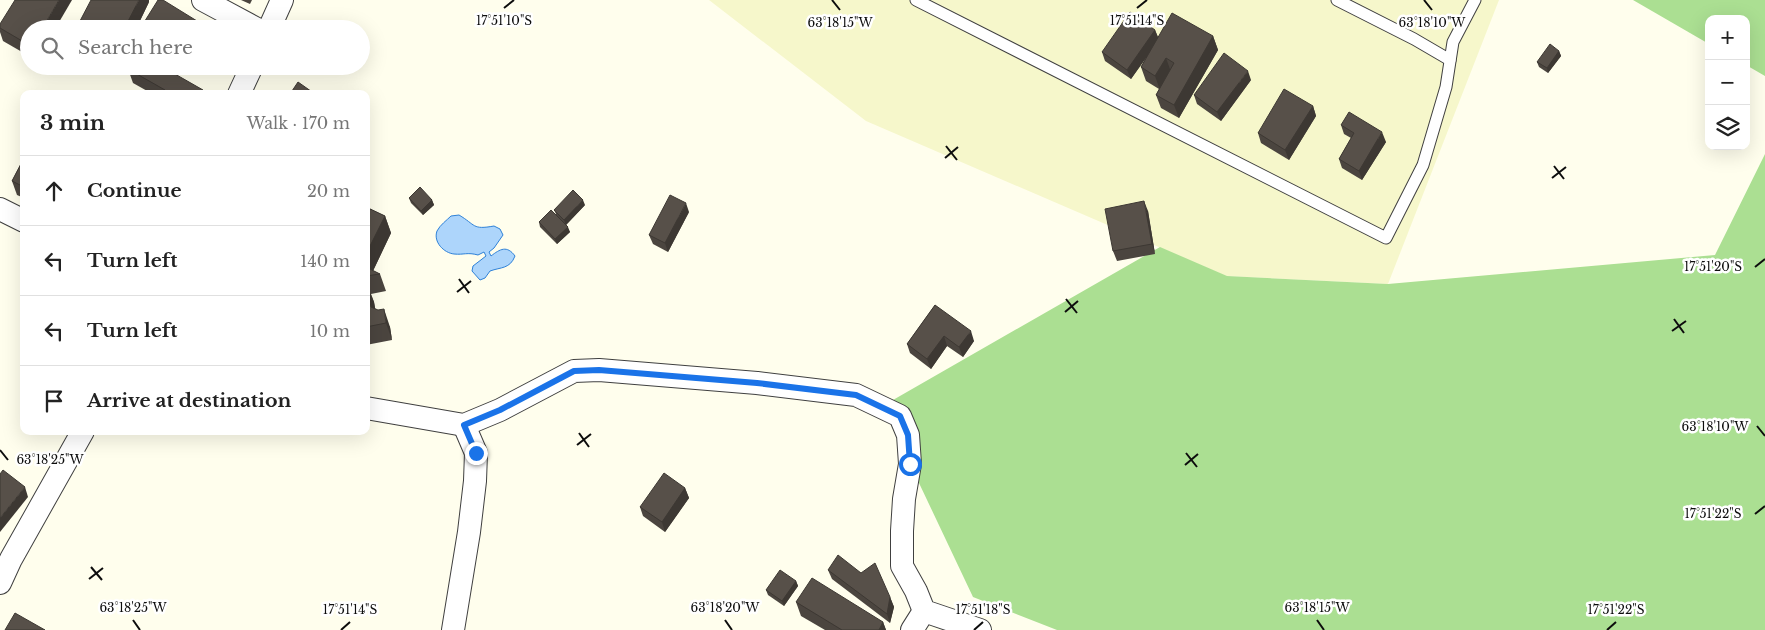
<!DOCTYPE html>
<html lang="en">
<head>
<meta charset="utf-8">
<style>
	:root { --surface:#fff; --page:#f2f2f2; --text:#222; --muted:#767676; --line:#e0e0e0 }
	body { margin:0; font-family:"Libre Baskerville",serif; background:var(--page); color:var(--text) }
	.controls { position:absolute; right:15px; top:15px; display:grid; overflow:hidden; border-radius:10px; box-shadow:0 5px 20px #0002 }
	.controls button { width:45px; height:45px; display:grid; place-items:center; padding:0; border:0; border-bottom:1px solid var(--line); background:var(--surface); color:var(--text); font:25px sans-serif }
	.stop { position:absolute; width:15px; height:15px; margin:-11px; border:4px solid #1a73e8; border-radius:50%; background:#fff }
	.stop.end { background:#1a73e8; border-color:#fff; box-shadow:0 1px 5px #0008 }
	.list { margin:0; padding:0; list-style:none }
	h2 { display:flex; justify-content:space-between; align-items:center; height:65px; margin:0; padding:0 20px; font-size:21px }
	h2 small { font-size:16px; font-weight:400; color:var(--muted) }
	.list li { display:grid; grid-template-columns:32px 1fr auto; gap:15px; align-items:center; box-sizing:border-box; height:70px; padding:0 20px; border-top:1px solid var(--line) }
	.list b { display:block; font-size:19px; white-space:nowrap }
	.list em { font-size:16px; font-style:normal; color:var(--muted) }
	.icon { flex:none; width:28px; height:28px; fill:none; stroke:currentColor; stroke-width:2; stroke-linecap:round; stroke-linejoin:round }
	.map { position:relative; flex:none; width:1765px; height:630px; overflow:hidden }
	.search { position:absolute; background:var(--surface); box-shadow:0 5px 20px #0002; left:20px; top:20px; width:350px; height:55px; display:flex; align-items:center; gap:12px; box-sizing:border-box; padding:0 18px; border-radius:28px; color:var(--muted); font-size:19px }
	.panel { position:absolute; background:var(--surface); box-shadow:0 5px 20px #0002; left:20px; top:90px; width:350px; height:345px; border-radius:10px }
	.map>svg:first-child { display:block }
	.farmland { fill:#f6f7cb }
	.forest { fill:#abdf92 }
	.water { fill:#add5fb; stroke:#2e81d8 }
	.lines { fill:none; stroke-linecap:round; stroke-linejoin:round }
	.service-casing { stroke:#404040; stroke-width:13 }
	.minor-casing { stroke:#404040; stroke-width:24 }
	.service { stroke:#fff; stroke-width:11 }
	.minor { stroke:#fff; stroke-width:22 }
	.wall { fill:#4b453f }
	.shaded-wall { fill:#3d3833 }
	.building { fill:#575049; stroke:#3d3833 }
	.route { stroke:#1a73e8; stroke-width:6 }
	.ticks { fill:none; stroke:#0d0d0d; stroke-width:2 }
	.ticks-label { font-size:12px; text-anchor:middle; fill:#0d0d0d; stroke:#fff; stroke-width:5; stroke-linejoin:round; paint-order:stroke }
</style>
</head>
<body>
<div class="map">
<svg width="1765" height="630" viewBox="0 0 1765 630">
	<rect width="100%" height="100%" fill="#fffeed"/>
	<path class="farmland" d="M709,0H1499L1388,284L1226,276L866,121Z"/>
	<g class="forest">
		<path d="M1633,0H1765V76L1746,65V19H1709V44Z"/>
		<path d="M1765,154V630H1057L973,597L910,464L886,404L1160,247L1227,276L1388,284L1715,255Z"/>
	</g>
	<path class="water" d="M459,215C476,225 472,230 494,226L500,229L503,235L494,248L489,252L491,256C500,249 507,245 515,256C510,269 501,267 490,271L485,278L480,280L472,271L473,266L486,256L484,252L478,255C467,252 464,255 454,254C444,253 433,242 437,231C440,225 447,220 451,216Z"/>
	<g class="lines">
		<g class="service-casing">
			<g id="service">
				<path d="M916,0L1386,238L1423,165L1446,87L1453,42L1475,0"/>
				<path d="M1337,0L1414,39L1450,60"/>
			</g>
		</g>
		<g class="minor-casing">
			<g id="minor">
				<path d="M203,0L257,29"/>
				<path d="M269,29L282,0"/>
				<path d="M239,94L252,66"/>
				<path d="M0,209L24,221"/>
				<path d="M366,408L464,425L500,410L574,371L599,370L757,383L856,395L900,416L908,435L910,464L904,499L902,531V566L916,591L924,611L980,630"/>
				<path d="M0,583L11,559L83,431"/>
				<path d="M453,630L469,532L475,481L476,453L464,425"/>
				<path d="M912,630L924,611"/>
			</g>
		</g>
		<use href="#service" class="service"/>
		<use href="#minor" class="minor"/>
	</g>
	<g class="wall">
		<path d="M241,0H252L250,4Z"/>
		<path d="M149,2L136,29H83L80,21Z"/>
		<path d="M0,24L29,29V56L3,41L0,32Z"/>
		<path d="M143,24L210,29H145Z"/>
		<path d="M1155,30L1158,37L1213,36L1218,50L1179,118L1161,108L1156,95L1159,89L1146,81L1141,67L1147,56L1131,79L1105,61L1102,52Z"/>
		<path d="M1559,51L1561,56L1548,73L1539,67L1537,62Z"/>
		<path d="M128,69L203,90L204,94H148L149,92L133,83Z"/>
		<path d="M1251,80L1221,121L1197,104L1194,95Z"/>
		<path d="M1313,106L1316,116L1289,160L1261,143L1258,133Z"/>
		<path d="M1341,125L1386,142L1362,180L1342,168L1339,159L1351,138L1344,134Z"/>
		<path d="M24,158V198L17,195L12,181Z"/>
		<path d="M409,198L432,200L434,205L423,215L411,203Z"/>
		<path d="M585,205L566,225L560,219L570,232L557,244L540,227L539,222L556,214L554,210Z"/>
		<path d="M366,207L385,216L391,233L373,271L380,274L386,291L371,294L374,302L375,309L390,327L392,340L366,345Z"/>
		<path d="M1148,211L1155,254L1117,261L1113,251Z"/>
		<path d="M689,212L668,252L653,244L649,235Z"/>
		<path d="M935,305L974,341L963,357L947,346L931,369L910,353L907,344Z"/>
		<path d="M685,488L689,498L665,532L643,516L640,507Z"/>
		<path d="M828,570L890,597L894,607L890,623L832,579Z"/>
		<path d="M796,581L798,586L784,606L768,595L766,590Z"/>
		<path d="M796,602L883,622L886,630H825L801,616Z"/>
	</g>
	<g class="shaded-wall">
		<path d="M59,0H72L55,29H42Z"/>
		<path d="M139,0H149V2L136,29H124Z"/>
		<path d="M1155,30L1159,40L1131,79L1127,70Z"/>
		<path d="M1213,36L1218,50L1179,118L1174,105Z"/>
		<path d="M1559,51L1561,56L1548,73L1547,68Z"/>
		<path d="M1166,58L1171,72L1160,90L1155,76Z"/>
		<path d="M1248,71L1251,80L1221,121L1217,112Z"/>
		<path d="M1313,106L1316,116L1289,160L1285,150Z"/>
		<path d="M1382,132L1386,142L1362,180L1359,171Z"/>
		<path d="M432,200L434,205L423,215L421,211Z"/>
		<path d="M583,200L585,205L566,225L564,220Z"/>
		<path d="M1144,201L1148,211L1155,254L1152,244Z"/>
		<path d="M686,203L689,212L668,252L665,243Z"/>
		<path d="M385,216L391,233L371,275L366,276V254Z"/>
		<path d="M568,227L570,232L557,244L555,239Z"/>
		<path d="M367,285L374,302L378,324L371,307Z"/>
		<path d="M384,309L390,327L392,340L386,323Z"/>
		<path d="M971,331L974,341L963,357L959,347Z"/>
		<path d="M944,336L947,346L931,369L927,359Z"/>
		<path d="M25,487L28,497L0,532V518Z"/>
		<path d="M685,488L689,498L665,532L662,522Z"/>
		<path d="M796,581L798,586L784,606L782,601Z"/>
		<path d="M890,597L894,607L890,623L887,614Z"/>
		<path d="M883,622L886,630H879Z"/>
	</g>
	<g class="building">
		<path d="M15,0H59L42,29H29V45L0,28V24Z"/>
		<path d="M91,0H139L124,29H95L80,21Z"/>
		<path d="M158,0H163L210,29H151L143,24Z"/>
		<path d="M1130,12L1155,30L1127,70L1102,52Z"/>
		<path d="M1172,13L1213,36L1174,105L1156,95L1174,63L1166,58L1155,76L1141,67Z"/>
		<path d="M1550,44L1559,51L1547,68L1537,62Z"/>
		<path d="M1224,53L1248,71L1217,112L1194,95Z"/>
		<path d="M130,66H161L203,90L200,94H163L165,90L128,69Z"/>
		<path d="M298,82L315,94H290Z"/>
		<path d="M1284,89L1313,106L1285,150L1258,133Z"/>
		<path d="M149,90L155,94H148Z"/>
		<path d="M103,91L109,94H102Z"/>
		<path d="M1349,112L1382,132L1359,171L1339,159L1354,133L1341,125Z"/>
		<path d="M24,158V187L12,181Z"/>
		<path d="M420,187L432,200L421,211L409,198Z"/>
		<path d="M573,190L583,200L564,220L554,210Z"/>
		<path d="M670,195L686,203L665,243L649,235Z"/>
		<path d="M1144,201L1152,244L1113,251L1105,209Z"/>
		<path d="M366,207L385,216L366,254Z"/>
		<path d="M551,210L568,227L555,239L539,222Z"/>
		<path d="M366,267L380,274L366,276Z"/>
		<path d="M366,285H367L371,307L378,310L384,309L386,323L366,327Z"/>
		<path d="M935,305L971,331L959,347L944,336L927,359L907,344Z"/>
		<path d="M3,470L25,487L0,518V474Z"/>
		<path d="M664,473L685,488L662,522L640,507Z"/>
		<path d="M838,555L861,573L875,563L890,597L887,614L828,570Z"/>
		<path d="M780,570L796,581L782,601L766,590Z"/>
		<path d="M812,578L883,622L879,630H842L796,602Z"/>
		<path d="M15,613L45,630H5Z"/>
	</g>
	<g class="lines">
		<path class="route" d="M476,453L464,425L500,410L574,371L599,370L757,383L856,395L900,416L908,435L910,464"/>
	</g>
	<path class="ticks" d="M832,0L840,10M1424,0L1432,10M504,8L514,0M1137,8L1147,0M946,146L957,160M945,158L958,147M1554,166L1564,179M1552,178L1566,167M1755,267L1765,259M459,279L469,293M457,292L471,281M1066,299L1077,313M1065,312L1078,301M1674,319L1684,333M1672,331L1686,321M1757,426L1765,436M579,433L589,447M577,445L591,434M0,450L8,460M1186,453L1197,467M1185,465L1198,454M1755,514L1765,506M91,567L102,580M89,579L103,568M133,620L140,630M725,620L732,630M1317,620L1324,630M341,630L350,622M974,630L983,622M1607,630L1616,622"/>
	<g class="ticks-label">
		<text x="504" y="25">17°51'10"S</text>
		<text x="1137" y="25">17°51'14"S</text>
		<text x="840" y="27">63°18'15"W</text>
		<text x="1432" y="27">63°18'10"W</text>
		<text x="1713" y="271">17°51'20"S</text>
		<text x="1715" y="431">63°18'10"W</text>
		<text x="50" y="464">63°18'25"W</text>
		<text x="1713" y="518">17°51'22"S</text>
		<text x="133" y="612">63°18'25"W</text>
		<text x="725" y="612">63°18'20"W</text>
		<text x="1317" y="612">63°18'15"W</text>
		<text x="350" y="614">17°51'14"S</text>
		<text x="983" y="614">17°51'18"S</text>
		<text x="1616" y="614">17°51'22"S</text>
	</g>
</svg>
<div class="controls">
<button>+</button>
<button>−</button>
<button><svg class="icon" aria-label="layers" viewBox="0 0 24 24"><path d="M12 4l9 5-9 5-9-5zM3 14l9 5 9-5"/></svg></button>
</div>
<div class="stop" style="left:910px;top:464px"></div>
<div class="stop end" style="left:476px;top:453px"></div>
<div class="search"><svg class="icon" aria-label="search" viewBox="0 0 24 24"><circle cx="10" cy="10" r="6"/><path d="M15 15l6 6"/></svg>Search here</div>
<section class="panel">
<h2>3 min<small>Walk · 170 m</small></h2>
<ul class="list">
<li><svg class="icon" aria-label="ahead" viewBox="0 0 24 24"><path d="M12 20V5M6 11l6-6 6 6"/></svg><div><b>Continue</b></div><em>20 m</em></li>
<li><svg class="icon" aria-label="left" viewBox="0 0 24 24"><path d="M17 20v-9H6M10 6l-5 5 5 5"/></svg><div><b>Turn left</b></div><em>140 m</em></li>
<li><svg class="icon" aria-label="left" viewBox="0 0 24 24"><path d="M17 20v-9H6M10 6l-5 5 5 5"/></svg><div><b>Turn left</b></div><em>10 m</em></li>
<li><svg class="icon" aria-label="arrive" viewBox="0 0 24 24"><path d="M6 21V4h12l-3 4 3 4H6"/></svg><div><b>Arrive at destination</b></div></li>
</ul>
</section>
</div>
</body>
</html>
